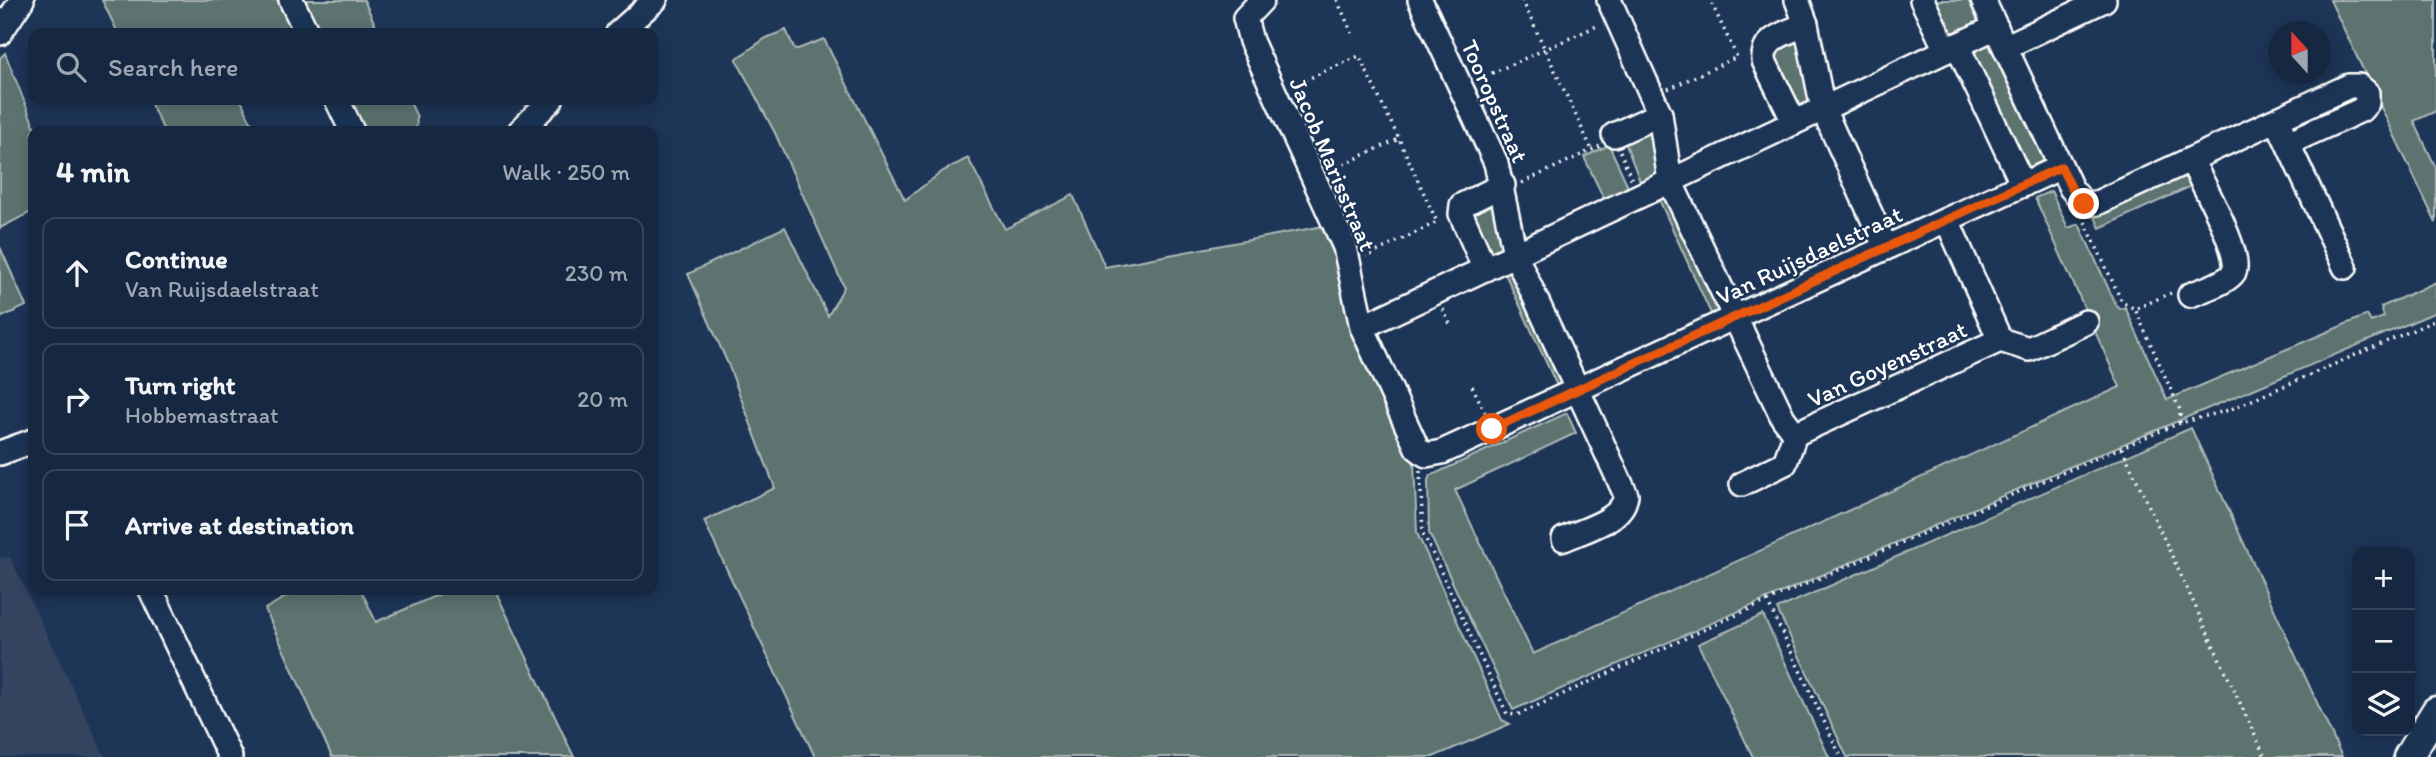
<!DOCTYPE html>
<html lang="en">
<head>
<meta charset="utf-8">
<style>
	:root { --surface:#162841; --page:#1f3048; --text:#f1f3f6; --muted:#9ea6b1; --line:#35445a }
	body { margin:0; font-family:Itim,sans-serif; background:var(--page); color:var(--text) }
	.controls { position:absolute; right:21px; bottom:21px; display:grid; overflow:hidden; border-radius:14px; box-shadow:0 4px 18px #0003 }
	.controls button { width:63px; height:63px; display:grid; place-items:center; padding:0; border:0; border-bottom:2px solid var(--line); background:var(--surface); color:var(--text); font:35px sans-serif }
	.compass { position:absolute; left:2268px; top:21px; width:63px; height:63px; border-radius:50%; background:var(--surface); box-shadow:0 4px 18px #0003; rotate:339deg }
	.stop { position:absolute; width:21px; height:21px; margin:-16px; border:5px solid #ea580c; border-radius:50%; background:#fff }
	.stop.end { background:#ea580c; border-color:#fff; box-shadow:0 2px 7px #0008 }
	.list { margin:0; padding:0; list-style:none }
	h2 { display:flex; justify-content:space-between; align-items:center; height:91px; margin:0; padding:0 28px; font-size:30px }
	h2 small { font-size:23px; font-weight:400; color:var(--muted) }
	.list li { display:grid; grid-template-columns:46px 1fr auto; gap:21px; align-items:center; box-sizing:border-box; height:112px; margin:0 14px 14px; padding:0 14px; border:2px solid var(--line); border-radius:14px }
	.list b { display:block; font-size:26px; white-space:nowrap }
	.list p { margin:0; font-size:23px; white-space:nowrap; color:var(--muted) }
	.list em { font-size:23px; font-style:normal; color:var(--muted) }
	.icon { flex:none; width:38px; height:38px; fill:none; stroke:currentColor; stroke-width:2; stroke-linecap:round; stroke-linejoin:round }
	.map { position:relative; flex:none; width:2436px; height:757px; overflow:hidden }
	.search { position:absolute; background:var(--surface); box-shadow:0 4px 18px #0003; left:28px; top:28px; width:630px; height:77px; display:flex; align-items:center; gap:18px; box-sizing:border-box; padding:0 24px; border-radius:14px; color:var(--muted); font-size:26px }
	.panel { position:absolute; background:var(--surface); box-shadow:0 4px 18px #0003; left:28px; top:126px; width:630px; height:469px; border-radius:14px }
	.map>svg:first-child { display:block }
	.built { fill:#344460 }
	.green { fill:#5c736f; stroke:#aeb9b7; stroke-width:2 }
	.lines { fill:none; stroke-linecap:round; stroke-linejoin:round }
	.minor-casing { stroke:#fff; stroke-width:28 }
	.major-casing { stroke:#fff; stroke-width:33 }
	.path { stroke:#fff; stroke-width:3.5; stroke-dasharray:2 5; stroke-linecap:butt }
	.minor { stroke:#1d3557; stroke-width:23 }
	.major { stroke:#1d3557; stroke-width:28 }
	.route { stroke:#ea580c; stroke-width:9 }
	.labels { text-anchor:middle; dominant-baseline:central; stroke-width:5; stroke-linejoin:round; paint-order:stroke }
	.street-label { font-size:24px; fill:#fff; stroke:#1d3557 }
</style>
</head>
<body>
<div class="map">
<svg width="2436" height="757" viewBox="0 0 2436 757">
	<rect width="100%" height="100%" fill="#1d3557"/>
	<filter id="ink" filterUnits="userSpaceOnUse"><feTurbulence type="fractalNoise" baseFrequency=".0143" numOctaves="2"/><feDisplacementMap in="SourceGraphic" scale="14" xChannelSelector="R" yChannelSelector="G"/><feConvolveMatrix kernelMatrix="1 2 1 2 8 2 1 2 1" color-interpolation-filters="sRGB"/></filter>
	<g filter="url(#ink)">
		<path class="built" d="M10,557L105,757H0V558Z"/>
		<g class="green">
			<path d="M102,0H285L300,33H118Z"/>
			<path d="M298,0H364L379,33H313Z"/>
			<path d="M1928,0H1968L1981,27L1954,41Z"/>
			<path d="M2330,0H2436V111L2414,121L2436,168V223Z"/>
			<path d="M786,30L795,50L824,39L905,200L943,171L968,158L1005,229L1073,195L1105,267L1324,226L1331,241L1351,329L1414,463L1417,533L1502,720L1510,724L1433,757H815L704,521L775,488L728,364L688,274L785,227L828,316L844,287L775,133L736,59L766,38Z"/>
			<path d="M1986,38L2043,159V163L2023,175L1963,47Z"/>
			<path d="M1795,39L1799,40L1814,102L1800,112L1771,62L1773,48Z"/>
			<path d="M5,53L36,131H33V211L0,228V58Z"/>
			<path d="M149,100H241L255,131H164Z"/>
			<path d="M344,100H409L417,117L416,131H359Z"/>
			<path d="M1652,130L1661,173L1645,184L1640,181L1625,142L1629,135Z"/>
			<path d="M1609,145L1627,184L1626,194L1606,203L1584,157Z"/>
			<path d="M2179,175L2196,184L2100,228L2093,213Z"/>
			<path d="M2051,191L2068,228L2079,224L2116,305L2120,309L2125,307L2167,400L2367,315L2371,322L2384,317L2381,307L2436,282V312L2055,473L1513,710L1429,533L1428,480L1430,476L1567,413L1576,433L1455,490L1533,654L2120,387L2035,198Z"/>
			<path d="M1656,193H1665L1719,309L1713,318Z"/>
			<path d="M1493,199L1507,245L1492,258L1470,212Z"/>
			<path d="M0,247L26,306L0,318Z"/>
			<path d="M1501,265H1509L1561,379L1558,388Z"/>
			<path d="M2191,428L2342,757H1847L1777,609Z"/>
			<path d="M287,590H361L376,622L449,590H495L574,757H332L265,609L289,595Z"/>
			<path d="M1763,615L1829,757H1753L1698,644Z"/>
		</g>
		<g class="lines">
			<g class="minor-casing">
				<g id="minor">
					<path d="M291,0L307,33"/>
					<path d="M1262,0L1245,18L1251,41L1345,247L1362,327L1417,448L1426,455L1442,452L2061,167"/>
					<path d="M1420,0L1496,163L1515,254L1626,495C1623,521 1585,529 1564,539"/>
					<path d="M1609,0L1660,114L1670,181L1783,418L1795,434"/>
					<path d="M1797,0L1806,24L1823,109L1886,248"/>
					<path d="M1922,0L1946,50"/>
					<path d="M1983,0L2071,188L2084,204L2097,203L2349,86H2359L2367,93V103L2361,110L2288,143"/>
					<path d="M0,33L22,0"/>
					<path d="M618,33L655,0"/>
					<path d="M1957,45L2023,185"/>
					<path d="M2005,47L2104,0"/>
					<path d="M337,100L352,131"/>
					<path d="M1794,122L1764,61C1762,37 1788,33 1806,24"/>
					<path d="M2281,129L2345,267"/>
					<path d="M520,131L551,100"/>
					<path d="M1614,135L1660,114"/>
					<path d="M1947,220L2000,340"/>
					<path d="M1485,269L1461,214L1462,205L1503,185"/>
					<path d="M2190,295C2202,290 2227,283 2234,272C2243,255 2200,178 2191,160"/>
					<path d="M1362,327L1996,27"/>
					<path d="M1795,434L2000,340L2029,349L2086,322"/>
					<path d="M0,453L33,441"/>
					<path d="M1742,484L1785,463L1795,434"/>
					<path d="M151,590L230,757"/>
				</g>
			</g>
			<g class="major-casing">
				<path id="major" d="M2408,757L2436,711"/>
			</g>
			<g class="path">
				<path d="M1337,0L1352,33"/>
				<path d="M1522,0L1592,150"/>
				<path d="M1479,79L1599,25"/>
				<path d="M1292,86L1359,56L1399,139"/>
				<path d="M1668,89L1737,57L1710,0"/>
				<path d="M1620,151L1632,180"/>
				<path d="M1331,170L1399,139L1437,222L1366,257"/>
				<path d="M1522,183L1600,146"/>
				<path d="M2085,222L2122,302L2135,309"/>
				<path d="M2171,293L2135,309L2180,410V423"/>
				<path d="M1443,309L1451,326"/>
				<path d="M1472,386L1485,412"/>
				<path d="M2122,448L2265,757"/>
				<path d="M1420,471L1423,533L1507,714L1517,715L1767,601L2122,447L2180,423L2229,410L2436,320"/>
				<path d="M1767,601L1841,757"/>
			</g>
			<use href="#minor" class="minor"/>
			<use href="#major" class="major"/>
		</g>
	</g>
	<g class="lines" filter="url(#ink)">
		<path class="route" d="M1492,429L2061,167L2076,197L2084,204"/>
	</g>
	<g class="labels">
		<g class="street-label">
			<text transform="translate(1495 101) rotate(66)">Tooropstraat</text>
			<text transform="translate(1333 164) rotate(67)">Jacob Marisstraat</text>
			<text transform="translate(1809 255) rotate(-25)">Van Ruijsdaelstraat</text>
			<text transform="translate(1887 364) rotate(-25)">Van Goyenstraat</text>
		</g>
	</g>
</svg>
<div class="controls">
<button>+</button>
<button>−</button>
<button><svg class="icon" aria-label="layers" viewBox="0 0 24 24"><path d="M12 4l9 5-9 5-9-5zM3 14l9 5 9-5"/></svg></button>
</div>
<svg class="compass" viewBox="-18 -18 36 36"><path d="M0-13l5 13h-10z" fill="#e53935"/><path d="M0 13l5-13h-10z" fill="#9ea6b1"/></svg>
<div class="stop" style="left:1492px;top:429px"></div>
<div class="stop end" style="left:2084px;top:204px"></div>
<div class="search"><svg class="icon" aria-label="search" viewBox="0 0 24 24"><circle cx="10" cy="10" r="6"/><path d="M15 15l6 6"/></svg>Search here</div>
<section class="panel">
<h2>4 min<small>Walk · 250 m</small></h2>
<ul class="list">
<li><svg class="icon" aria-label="ahead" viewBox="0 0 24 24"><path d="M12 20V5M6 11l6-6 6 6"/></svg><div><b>Continue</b><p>Van Ruijsdaelstraat</p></div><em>230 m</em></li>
<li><svg class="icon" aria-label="right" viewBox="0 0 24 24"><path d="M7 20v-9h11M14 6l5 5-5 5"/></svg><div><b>Turn right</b><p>Hobbemastraat</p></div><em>20 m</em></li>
<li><svg class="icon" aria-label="arrive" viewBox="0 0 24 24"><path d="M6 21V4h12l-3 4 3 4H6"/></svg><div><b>Arrive at destination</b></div></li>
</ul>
</section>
</div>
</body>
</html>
